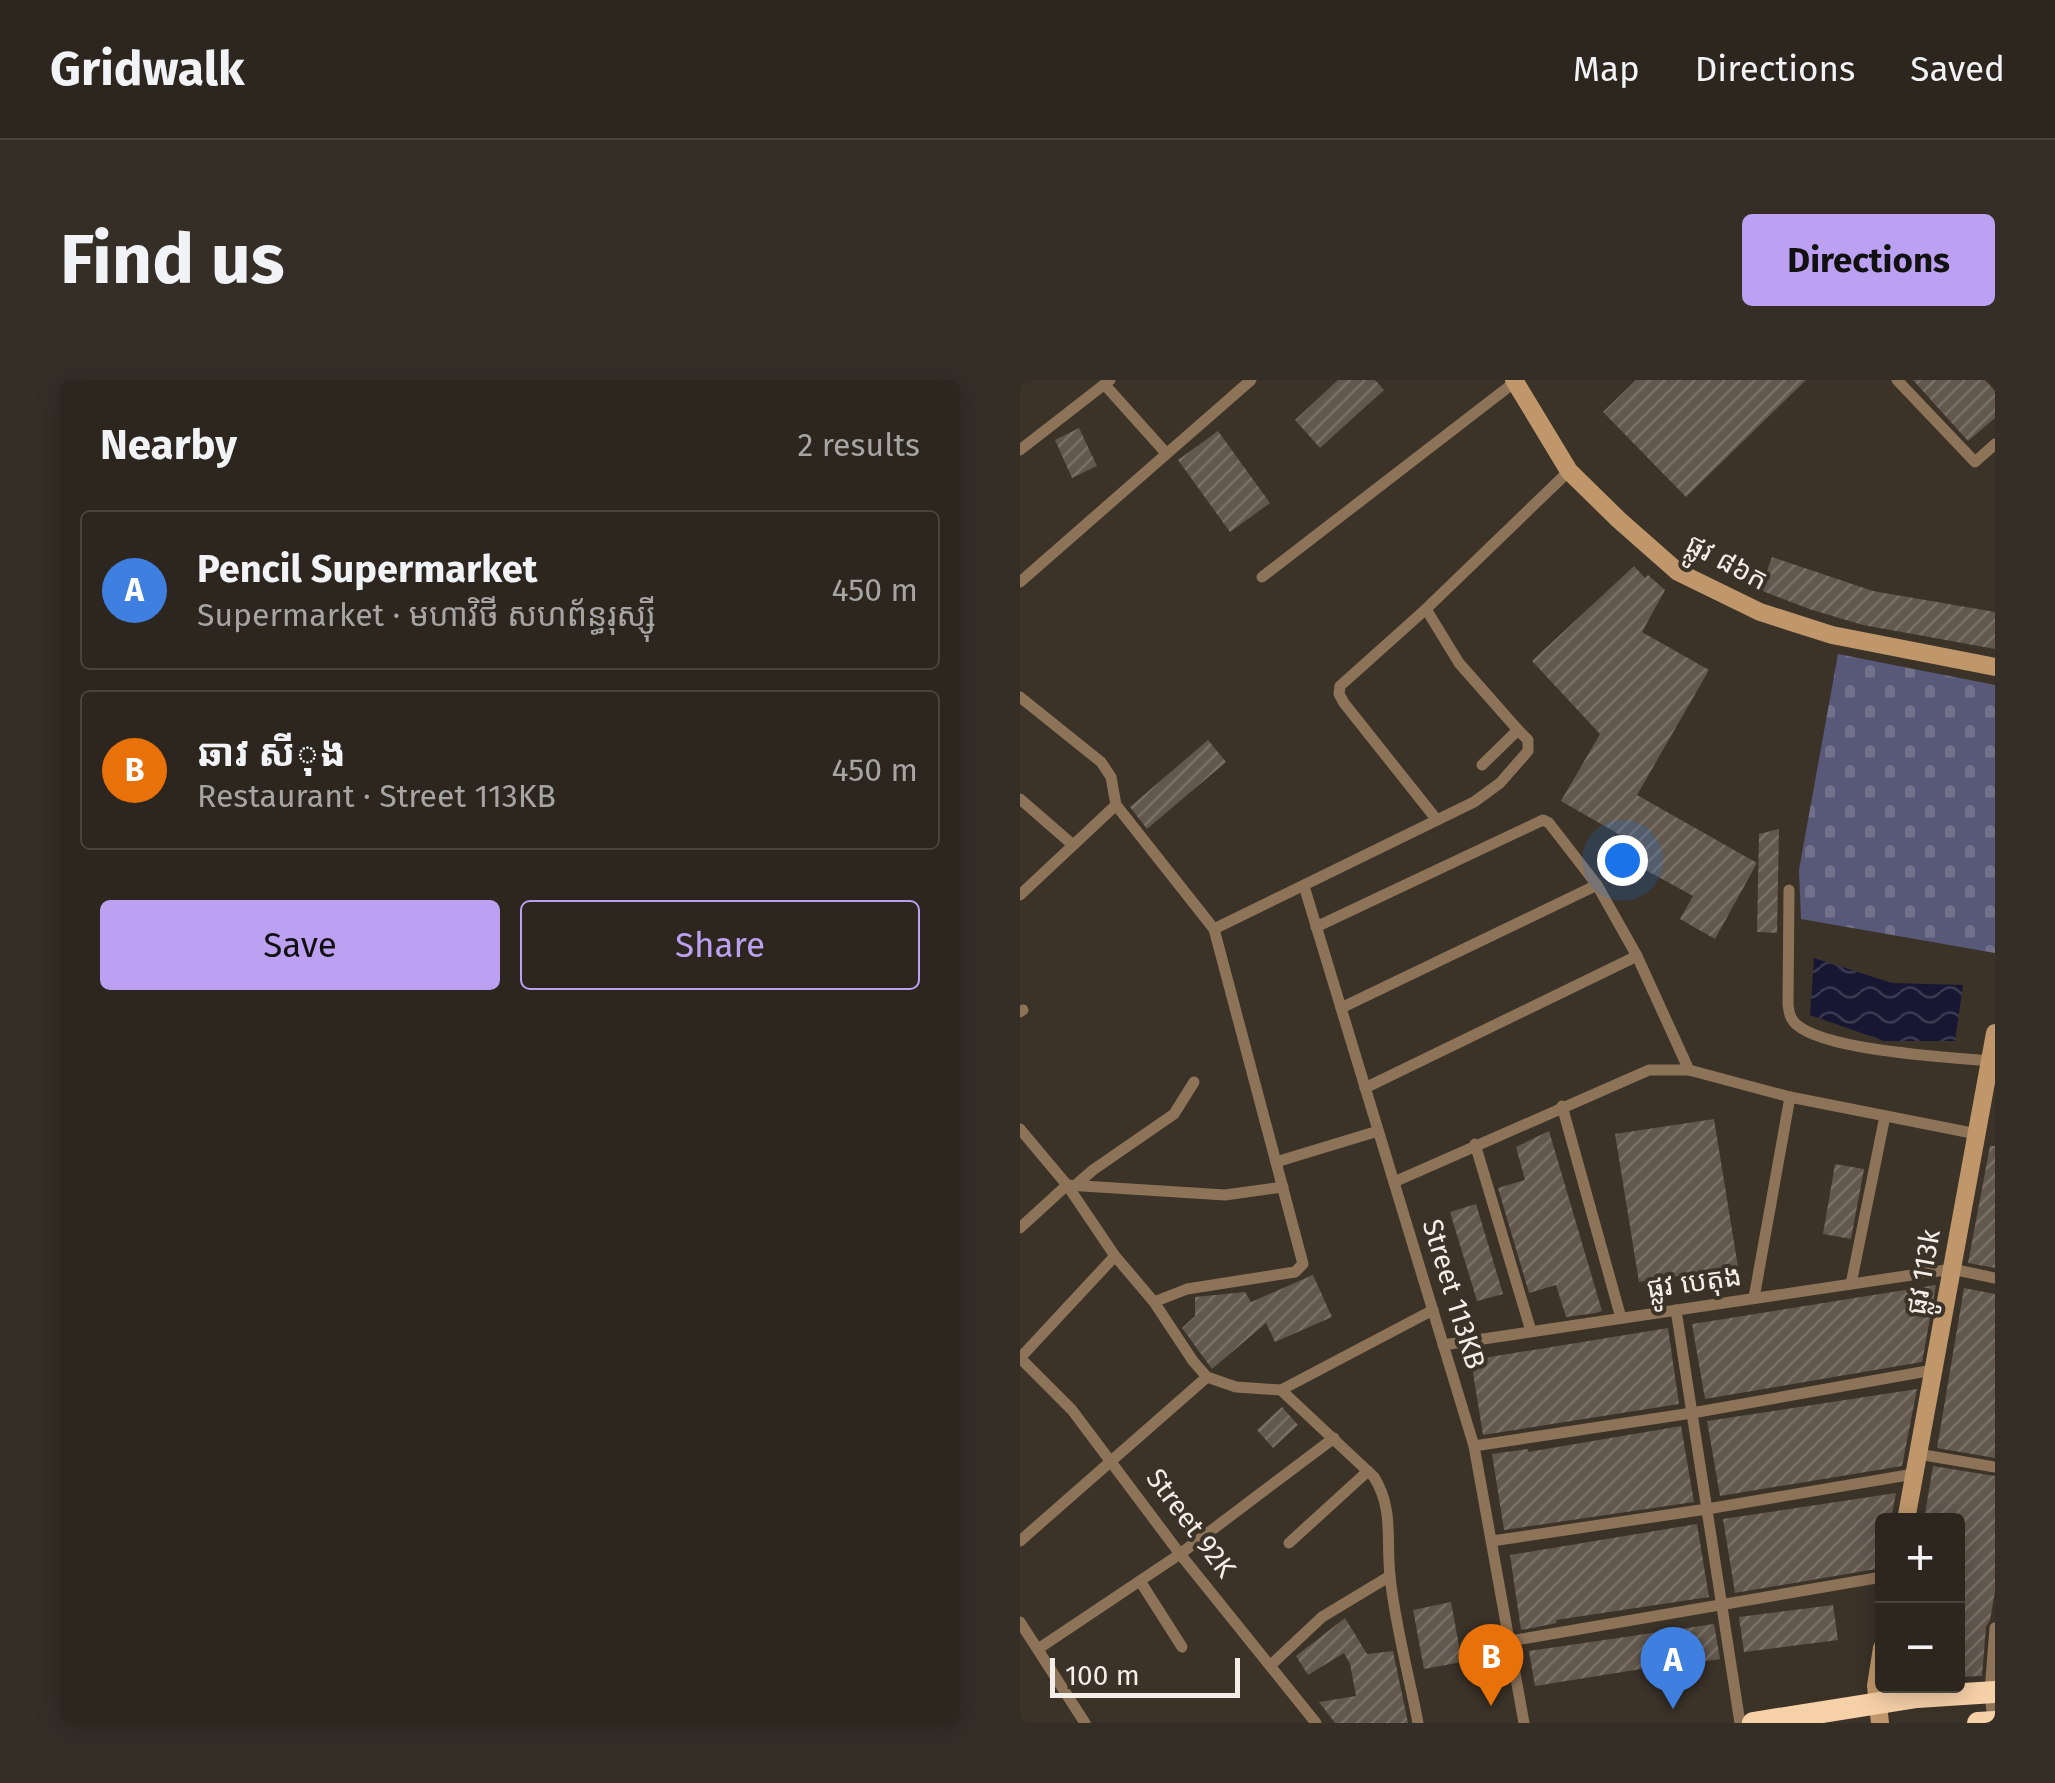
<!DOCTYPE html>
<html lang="en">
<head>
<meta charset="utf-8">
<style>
	:root { --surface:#2c261e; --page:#342e27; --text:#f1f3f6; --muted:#a6a5a4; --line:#48433c; --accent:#bca0f2 }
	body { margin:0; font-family:"Fira Sans","Noto Sans Khmer",sans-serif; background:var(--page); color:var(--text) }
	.controls { position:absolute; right:30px; bottom:30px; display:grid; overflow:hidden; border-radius:10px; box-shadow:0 5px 25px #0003 }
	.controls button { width:90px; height:90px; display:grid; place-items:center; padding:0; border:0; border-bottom:2px solid var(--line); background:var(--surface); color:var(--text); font:50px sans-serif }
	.scale { position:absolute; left:30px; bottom:25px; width:190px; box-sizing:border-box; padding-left:10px; border:5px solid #f4eee8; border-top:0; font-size:28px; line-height:35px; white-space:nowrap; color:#f4eee8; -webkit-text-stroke:8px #3b3228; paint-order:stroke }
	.you { position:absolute; left:602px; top:480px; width:35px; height:35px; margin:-25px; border:8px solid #fff; border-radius:50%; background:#1a73e8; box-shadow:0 0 0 15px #1a73e833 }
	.badge { display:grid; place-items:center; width:65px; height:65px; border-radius:50%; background:var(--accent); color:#fff; font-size:32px; font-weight:700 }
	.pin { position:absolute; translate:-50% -82px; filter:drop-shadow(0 2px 5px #0008) }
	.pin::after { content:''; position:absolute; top:52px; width:35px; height:30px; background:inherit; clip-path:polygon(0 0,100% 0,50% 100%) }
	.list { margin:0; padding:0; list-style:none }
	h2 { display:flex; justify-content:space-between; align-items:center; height:130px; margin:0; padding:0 40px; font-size:42px }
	h2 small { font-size:32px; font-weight:400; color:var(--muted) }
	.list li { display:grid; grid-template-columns:65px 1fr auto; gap:30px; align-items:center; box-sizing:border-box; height:160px; margin:0 20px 20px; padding:0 20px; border:2px solid var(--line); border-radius:10px }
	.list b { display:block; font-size:38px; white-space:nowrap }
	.list p { margin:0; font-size:32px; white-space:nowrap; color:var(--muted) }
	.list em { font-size:32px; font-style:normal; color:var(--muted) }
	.actions { display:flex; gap:20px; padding:30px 40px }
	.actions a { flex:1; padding:22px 0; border:2px solid var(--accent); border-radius:10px; text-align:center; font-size:35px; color:var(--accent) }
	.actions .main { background:var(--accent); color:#111 }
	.map { position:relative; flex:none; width:975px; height:1343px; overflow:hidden; border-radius:10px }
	header { display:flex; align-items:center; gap:60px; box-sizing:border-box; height:140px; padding:0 50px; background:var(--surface); border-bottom:2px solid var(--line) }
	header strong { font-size:48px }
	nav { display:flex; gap:55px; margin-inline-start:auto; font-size:35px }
	.intro { display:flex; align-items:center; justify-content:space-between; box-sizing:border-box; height:240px; padding:0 60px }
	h1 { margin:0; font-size:70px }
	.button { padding:25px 45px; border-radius:10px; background:var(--accent); color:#111; font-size:35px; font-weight:700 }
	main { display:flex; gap:60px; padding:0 60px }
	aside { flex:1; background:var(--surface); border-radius:10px; box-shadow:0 5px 25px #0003 }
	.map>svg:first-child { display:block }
	.cemetery { fill:url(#cemetery-stones) }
	.water { fill:url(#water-waves) }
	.building { fill:url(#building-hatch) }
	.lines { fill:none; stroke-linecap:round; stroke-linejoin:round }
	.street { stroke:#8d7358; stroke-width:11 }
	.secondary { stroke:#bf976a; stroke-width:18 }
	.highway { stroke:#f6d0a7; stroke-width:22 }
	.labels { text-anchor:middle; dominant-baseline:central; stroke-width:8; stroke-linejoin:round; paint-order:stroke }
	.street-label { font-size:28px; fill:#f4eee8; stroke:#3b3228 }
</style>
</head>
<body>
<header>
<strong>Gridwalk</strong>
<nav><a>Map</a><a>Directions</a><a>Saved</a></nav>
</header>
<div class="intro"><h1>Find us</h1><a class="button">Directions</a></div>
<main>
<aside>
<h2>Nearby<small>2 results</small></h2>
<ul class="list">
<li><span class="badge" style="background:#3f7fe0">A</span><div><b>Pencil Supermarket</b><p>Supermarket · មហាវិថី សហព័ន្ធរុស្ស៊ី</p></div><em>450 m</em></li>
<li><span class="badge" style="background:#e8710a">B</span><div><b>ឆាវ សីុង</b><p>Restaurant · Street 113KB</p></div><em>450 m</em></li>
</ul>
<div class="actions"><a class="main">Save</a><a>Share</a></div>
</aside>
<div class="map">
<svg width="975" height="1343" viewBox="0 0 975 1343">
	<defs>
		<pattern id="cemetery-stones" width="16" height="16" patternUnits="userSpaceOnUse" patternTransform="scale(2.5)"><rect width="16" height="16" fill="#585979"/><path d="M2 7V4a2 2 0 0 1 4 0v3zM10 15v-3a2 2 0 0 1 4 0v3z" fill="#71718c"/></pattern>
		<pattern id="water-waves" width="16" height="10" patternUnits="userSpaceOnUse" patternTransform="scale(2.5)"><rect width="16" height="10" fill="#181733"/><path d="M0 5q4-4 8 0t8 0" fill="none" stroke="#3a3951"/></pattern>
		<pattern id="building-hatch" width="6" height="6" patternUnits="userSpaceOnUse" patternTransform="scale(2.5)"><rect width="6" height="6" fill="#62584d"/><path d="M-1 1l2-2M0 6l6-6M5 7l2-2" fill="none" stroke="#797067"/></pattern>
	</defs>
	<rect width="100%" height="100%" fill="#3b3228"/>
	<path class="cemetery" d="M818,274L975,305V573L781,539L779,490Z"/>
	<path class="water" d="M794,578L872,603L943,605L935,661H864L790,635Z"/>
	<g class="building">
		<path d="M318,0H355L364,10L300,68L275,40Z"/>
		<path d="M616,0H786L666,117L583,32Z"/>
		<path d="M893,0H965L975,11V38L948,61Z"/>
		<path d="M59,48L77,86L52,98L35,60Z"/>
		<path d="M198,51L250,123L210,152L158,80Z"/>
		<path d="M752,177L853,211L975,232V269L843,245L792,230L740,210Z"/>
		<path d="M614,186L625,198L628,195L645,210L622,252L689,290L617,415L737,483L695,559L660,539L673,516L622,488L628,477L600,461L602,456L541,421L580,354L512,281Z"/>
		<path d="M188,360L206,382L127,449L110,427Z"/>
		<path d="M759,449L757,553L737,552L739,454Z"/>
		<path d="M694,739L718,887L619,902L595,754Z"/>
		<path d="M529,751L582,931L576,933L546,937L536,905L509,913L478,808L505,800L496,767Z"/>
		<path d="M970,766H975V888L948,883Z"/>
		<path d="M815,784L844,789L831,859L803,854Z"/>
		<path d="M456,824L483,914L457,921L430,832Z"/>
		<path d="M293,895L312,937L255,962L246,943L192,989L162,948L175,936V917L225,912L231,922Z"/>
		<path d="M916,905L902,982L685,1019L672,944Z"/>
		<path d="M944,908L975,914V1078L917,1068Z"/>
		<path d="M648,948L659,1024L463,1055L451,980Z"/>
		<path d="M897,1009L882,1086L700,1116L687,1041Z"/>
		<path d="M262,1027L278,1045L253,1068L237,1050Z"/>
		<path d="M661,1046L674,1122L484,1150L472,1074L508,1069V1072Z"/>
		<path d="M913,1086L975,1096V1211L970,1240L966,1247L962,1296L938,1297V1140H904Z"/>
		<path d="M876,1113L871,1140H862V1188L715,1213L703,1139Z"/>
		<path d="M677,1144L689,1217L536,1240L537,1243L501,1250L490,1175Z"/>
		<path d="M431,1222L442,1282L404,1289L393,1230Z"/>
		<path d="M813,1225L818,1260L724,1272L719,1237Z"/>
		<path d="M325,1238L347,1274L373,1271L388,1343H315L299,1322L336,1316L330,1284L324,1273L288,1295L276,1276Z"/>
		<path d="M694,1244L700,1279L665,1284V1282L515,1306L509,1271Z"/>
	</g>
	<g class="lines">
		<g class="street">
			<path d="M877,0L955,82L975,64"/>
			<path d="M85,5L146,73"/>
			<path d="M0,70L90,0"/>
			<path d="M242,197L495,2"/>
			<path d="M0,202L231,0"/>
			<path d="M406,229L439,283L498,350L462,385"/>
			<path d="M0,317L81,382L91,397L96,425L194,549L283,884L275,892L167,909L134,922"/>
			<path d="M0,419L53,465"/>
			<path d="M417,440L324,323L319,314L320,306L406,229L549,91"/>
			<path d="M284,506L454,1066L504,1343"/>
			<path d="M769,510L768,624C769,633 770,639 777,645C808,671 927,677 970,681"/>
			<path d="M0,515L96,425"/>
			<path d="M296,547L523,440L529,443L577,505L617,576L669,690"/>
			<path d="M194,549L454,422L480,403L508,371V360L498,350"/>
			<path d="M321,628L577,505"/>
			<path d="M0,632L3,630"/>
			<path d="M345,708L617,576"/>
			<path d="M542,726L601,938"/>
			<path d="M0,749L47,805L95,876L134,922L173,981L187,997L216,1007L261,1010L413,930"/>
			<path d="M455,764L511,951"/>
			<path d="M256,782L358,751"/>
			<path d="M374,802L629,690H669L770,717L957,754"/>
			<path d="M58,803L73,790L154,734L174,702"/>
			<path d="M0,848L47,805L205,815L263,807"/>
			<path d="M831,904L865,736"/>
			<path d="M734,918L770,717"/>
			<path d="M656,930L720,1343"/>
			<path d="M423,965L932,889L975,898"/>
			<path d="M0,978L52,1030L160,1174L296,1343"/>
			<path d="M0,978L95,876"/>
			<path d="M261,1010L354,1097C374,1129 366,1160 370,1196C375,1245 389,1295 398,1343"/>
			<path d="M454,1066L672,1033L913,990"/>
			<path d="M898,1074L975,1087"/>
			<path d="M0,1161L187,997"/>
			<path d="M472,1161L687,1129L894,1094"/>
			<path d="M269,1163L348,1091"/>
			<path d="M120,1201L162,1267"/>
			<path d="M0,1242L65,1343"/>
			<path d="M490,1261L862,1197"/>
			<path d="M18,1269L160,1174L314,1058"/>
			<path d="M252,1284L302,1237L370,1196"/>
			<path d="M973,1342L970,1312L975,1248"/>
		</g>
		<g class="secondary">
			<path d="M494,0L549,91L599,140L658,192L740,232L812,255L975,287"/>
			<path d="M886,1140L975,653"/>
			<path d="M860,1343L856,1306L862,1268"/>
		</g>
		<g class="highway">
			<path d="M733,1343L897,1317L975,1312"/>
			<path d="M958,1343L975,1342"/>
		</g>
	</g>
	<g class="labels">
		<g class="street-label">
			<text transform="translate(707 182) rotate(28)">ផ្លូវ ៨៦ក</text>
			<text transform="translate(903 892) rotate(-80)">ផ្លូវ 113k</text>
			<text transform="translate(674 902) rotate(-8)">ផ្លូវ បេតុង</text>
			<text transform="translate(434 914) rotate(73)">Street 113KB</text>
			<text transform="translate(171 1143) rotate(53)">Street 92K</text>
		</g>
	</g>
</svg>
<div class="controls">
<button>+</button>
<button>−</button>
</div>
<div class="scale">100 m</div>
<div class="you"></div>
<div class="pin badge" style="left:653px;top:1329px;background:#3f7fe0">A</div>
<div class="pin badge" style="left:471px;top:1326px;background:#e8710a">B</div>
</div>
</main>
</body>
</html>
